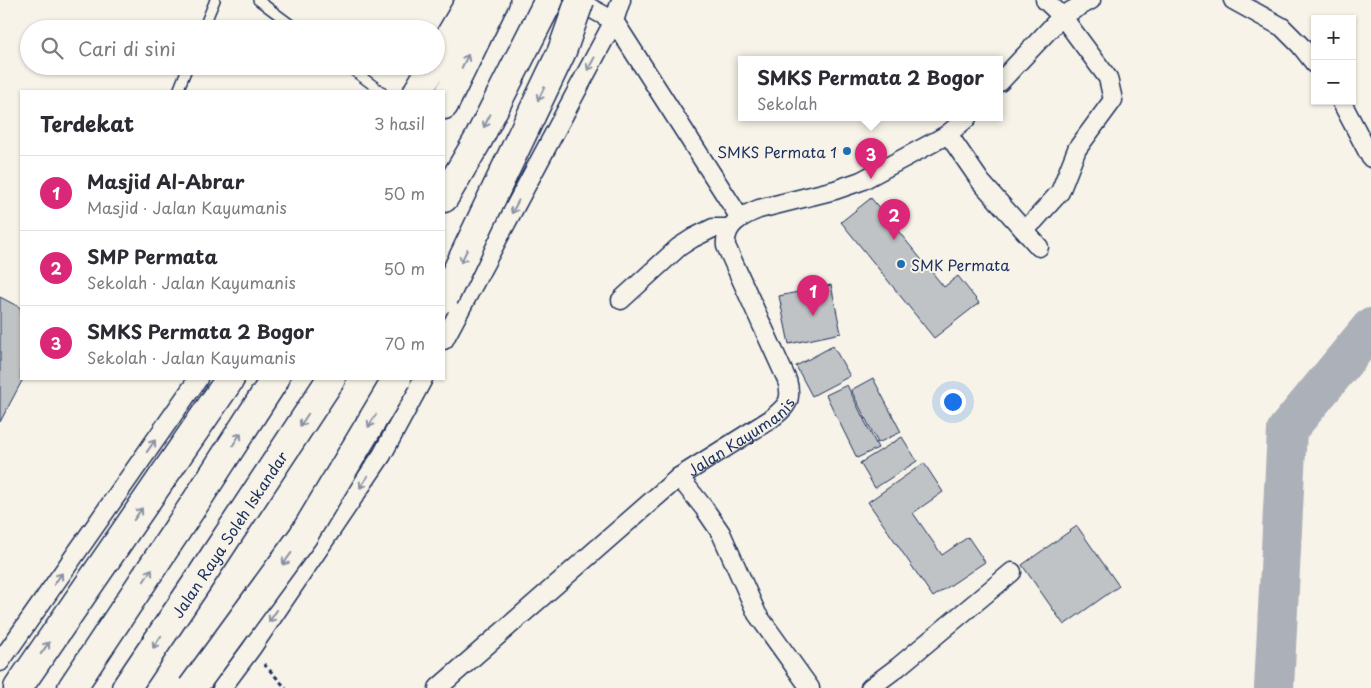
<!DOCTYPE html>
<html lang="id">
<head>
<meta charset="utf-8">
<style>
	:root { --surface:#fff; --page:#f7f7f7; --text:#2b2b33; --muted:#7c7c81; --line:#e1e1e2; --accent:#db2777 }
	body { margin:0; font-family:"Playpen Sans",sans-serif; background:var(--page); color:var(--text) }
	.controls { position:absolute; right:15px; top:15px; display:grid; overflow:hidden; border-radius:0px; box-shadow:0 1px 4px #0004 }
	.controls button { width:45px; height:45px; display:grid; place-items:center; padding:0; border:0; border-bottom:1px solid var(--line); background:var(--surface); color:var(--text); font:25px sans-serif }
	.you { position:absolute; left:952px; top:401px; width:18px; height:18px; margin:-12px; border:4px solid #fff; border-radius:50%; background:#1a73e8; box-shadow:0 0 0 8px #1a73e833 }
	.badge { display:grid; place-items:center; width:32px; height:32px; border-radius:50%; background:var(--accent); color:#fff; font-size:16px; font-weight:700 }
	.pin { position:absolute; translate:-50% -41px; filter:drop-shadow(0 1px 2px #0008) }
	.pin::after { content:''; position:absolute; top:26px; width:18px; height:15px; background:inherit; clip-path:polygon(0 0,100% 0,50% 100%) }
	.popup { position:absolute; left:738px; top:56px; width:265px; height:65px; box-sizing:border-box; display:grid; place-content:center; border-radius:0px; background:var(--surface); filter:drop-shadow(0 1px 4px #0005); font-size:16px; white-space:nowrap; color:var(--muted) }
	.popup b { font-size:19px; color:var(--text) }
	.popup::after { content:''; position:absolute; left:50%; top:100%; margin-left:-10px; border:10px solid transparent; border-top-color:var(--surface) }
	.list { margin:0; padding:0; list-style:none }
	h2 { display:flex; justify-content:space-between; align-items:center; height:65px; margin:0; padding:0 20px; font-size:21px }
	h2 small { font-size:16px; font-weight:400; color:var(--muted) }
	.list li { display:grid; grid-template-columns:32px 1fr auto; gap:15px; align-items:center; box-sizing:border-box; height:75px; padding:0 20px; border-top:1px solid var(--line) }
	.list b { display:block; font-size:19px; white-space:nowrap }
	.list p { margin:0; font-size:16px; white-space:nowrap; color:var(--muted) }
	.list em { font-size:16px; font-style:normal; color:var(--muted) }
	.icon { flex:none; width:28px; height:28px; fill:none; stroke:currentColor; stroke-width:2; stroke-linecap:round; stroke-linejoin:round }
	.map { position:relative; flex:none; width:1371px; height:688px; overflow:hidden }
	.search { position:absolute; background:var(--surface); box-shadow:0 1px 4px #0004; left:20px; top:20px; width:425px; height:55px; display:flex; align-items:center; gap:12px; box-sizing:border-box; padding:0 18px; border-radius:28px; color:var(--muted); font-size:19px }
	.panel { position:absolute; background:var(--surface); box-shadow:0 1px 4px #0004; left:20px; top:90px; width:425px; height:290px; border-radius:0px }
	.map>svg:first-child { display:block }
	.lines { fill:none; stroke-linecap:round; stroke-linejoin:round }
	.river { stroke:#acb0b9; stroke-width:40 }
	.building { fill:#c0c3c5; stroke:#1b2f5e }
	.lane-casing { stroke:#1b2f5e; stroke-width:12 }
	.street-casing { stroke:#1b2f5e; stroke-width:21 }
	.highway-casing { stroke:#1b2f5e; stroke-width:31 }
	.path { stroke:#1b2f5e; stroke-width:3; stroke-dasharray:4 4; stroke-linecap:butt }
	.lane { stroke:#f7f3e8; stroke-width:9 }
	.street { stroke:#f7f3e8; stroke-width:18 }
	.highway { stroke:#f7f3e8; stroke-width:28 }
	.highway-bridge-casing { stroke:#1b2f5e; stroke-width:31; stroke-linecap:butt }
	.highway-bridge { stroke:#f7f3e8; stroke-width:28 }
	.oneway { stroke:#8991a3 }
	.poi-dot { fill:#1f6fb2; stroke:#f7f3e8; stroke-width:2 }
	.labels { text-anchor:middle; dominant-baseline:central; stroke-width:4; stroke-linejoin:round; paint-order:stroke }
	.poi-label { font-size:15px; fill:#1b2f5e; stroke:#f7f3e8; text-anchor:end }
	.street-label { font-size:15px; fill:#1b2f5e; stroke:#f7f3e8 }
</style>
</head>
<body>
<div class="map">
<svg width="1371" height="688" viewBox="0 0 1371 688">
	<rect width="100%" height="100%" fill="#f7f3e8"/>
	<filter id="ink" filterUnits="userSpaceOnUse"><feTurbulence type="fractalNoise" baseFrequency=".02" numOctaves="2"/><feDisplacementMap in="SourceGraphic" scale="10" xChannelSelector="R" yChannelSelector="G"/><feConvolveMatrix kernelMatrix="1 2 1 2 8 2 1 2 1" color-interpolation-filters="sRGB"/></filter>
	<g filter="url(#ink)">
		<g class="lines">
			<path class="river" d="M1274,688L1287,430L1371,328"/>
		</g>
		<g class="building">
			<path d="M871,198L944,287L958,276L979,303L934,338L841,222Z"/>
			<path d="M831,285L841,333L789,344L779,296Z"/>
			<path d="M0,297L21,308V379H23L0,422Z"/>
			<path d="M833,346L850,376L812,396L796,366Z"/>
			<path d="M873,378L901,432L878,443L851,390Z"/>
			<path d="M847,385L878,448L857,458L826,395Z"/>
			<path d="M902,437L917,461L875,488L860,463Z"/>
			<path d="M924,463L943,492L913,513L942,555L968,537L985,562L933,597L868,502Z"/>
			<path d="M1077,526L1119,586L1064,625L1022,565Z"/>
		</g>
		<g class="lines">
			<g class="lane-casing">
				<g id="lane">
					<path d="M258,0L297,29"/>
					<path d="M203,29L215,0"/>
					<path d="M347,66L381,91"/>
					<path d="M178,91L188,66"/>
				</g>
			</g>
			<g class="street-casing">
				<g id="street">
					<path d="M576,0L614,21L740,218"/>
					<path d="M1233,0L1282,27L1300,45L1315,64"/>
					<path d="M1000,82L1062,16L1091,0"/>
					<path d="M1341,101L1371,158"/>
					<path d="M948,134L981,182L1039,247"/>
					<path d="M1023,229L1034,221L1060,192L1077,149L1113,100L1108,78L1062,16L1045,0"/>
					<path d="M621,300L679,247L693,238L713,228H729"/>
					<path d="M444,340L614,21L621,0"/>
					<path d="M679,477L704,508L721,533L757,614L810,688"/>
					<path d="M0,662L198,379"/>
					<path d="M222,688L251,649L382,455L423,379"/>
					<path id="s1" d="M438,688L679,477L771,419C787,406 793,401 787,380L726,246C724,225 741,216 759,209L835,190L861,181L934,142L948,134L967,118"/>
					<path d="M870,688L898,667L1012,572"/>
				</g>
			</g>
			<g class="highway-casing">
				<g id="highway">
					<path d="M436,60L471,0"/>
					<path d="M418,91L433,66"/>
					<path d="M444,105L495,0"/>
					<path d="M444,198L478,140L549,0"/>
					<path d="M18,688L230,379"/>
					<path d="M72,688L197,500L275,379"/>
					<path id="s2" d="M126,688L198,581L331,379"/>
				</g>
			</g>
			<path class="path" d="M264,664L286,688"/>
			<use href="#lane" class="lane"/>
			<use href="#street" class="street"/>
			<use href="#highway" class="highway"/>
			<g class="highway-bridge-casing">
				<g id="highway-bridge">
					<path d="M444,298L562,51L580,0"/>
					<path d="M192,688L303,536L397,379"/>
				</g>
			</g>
			<use href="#highway-bridge" class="highway-bridge"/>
		</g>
		<defs><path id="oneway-shaft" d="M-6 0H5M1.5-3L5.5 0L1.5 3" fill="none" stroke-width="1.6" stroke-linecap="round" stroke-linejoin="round" transform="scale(1.25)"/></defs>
		<g class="oneway">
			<use href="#oneway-shaft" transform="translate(465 61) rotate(-64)"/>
			<use href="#oneway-shaft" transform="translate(591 64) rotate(118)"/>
			<use href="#oneway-shaft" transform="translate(541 94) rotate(116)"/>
			<use href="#oneway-shaft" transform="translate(487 121) rotate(117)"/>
			<use href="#oneway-shaft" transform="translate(515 207) rotate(118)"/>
			<use href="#oneway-shaft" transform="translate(464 256) rotate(116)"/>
			<use href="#oneway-shaft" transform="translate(304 420) rotate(123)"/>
			<use href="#oneway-shaft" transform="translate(372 421) rotate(121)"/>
			<use href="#oneway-shaft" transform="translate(237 439) rotate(-57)"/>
			<use href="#oneway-shaft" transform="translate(151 446) rotate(-55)"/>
			<use href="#oneway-shaft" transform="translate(364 482) rotate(124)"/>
			<use href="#oneway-shaft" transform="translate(138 514) rotate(-55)"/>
			<use href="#oneway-shaft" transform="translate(287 559) rotate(126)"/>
			<use href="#oneway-shaft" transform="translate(148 575) rotate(-57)"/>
			<use href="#oneway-shaft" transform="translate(58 579) rotate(-55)"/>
			<use href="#oneway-shaft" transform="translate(273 616) rotate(124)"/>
			<use href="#oneway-shaft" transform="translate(157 642) rotate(124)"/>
			<use href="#oneway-shaft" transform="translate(45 648) rotate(-55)"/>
		</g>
	</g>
	<g class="poi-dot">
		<circle cx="847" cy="151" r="5"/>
		<circle cx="901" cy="264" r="5"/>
	</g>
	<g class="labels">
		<g class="poi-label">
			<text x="837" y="151">SMKS Permata 1</text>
			<text x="911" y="264" text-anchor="start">SMK Permata</text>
		</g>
		<g class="street-label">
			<text stroke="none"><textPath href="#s1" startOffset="394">Jalan Kayumanis</textPath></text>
			<text stroke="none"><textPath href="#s2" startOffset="185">Jalan Raya Soleh Iskandar</textPath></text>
		</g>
	</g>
</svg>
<div class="controls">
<button>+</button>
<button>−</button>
</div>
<div class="you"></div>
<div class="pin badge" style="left:813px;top:316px">1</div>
<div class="pin badge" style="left:894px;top:240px">2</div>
<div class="pin badge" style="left:871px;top:179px">3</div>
<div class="popup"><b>SMKS Permata 2 Bogor</b>Sekolah</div>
<div class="search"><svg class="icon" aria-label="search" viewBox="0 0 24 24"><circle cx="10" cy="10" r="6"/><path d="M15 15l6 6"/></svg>Cari di sini</div>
<section class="panel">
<h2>Terdekat<small>3 hasil</small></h2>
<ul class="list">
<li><span class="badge">1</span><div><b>Masjid Al-Abrar</b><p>Masjid · Jalan Kayumanis</p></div><em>50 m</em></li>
<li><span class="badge">2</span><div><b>SMP Permata</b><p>Sekolah · Jalan Kayumanis</p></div><em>50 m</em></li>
<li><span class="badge">3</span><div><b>SMKS Permata 2 Bogor</b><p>Sekolah · Jalan Kayumanis</p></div><em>70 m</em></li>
</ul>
</section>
</div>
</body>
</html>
